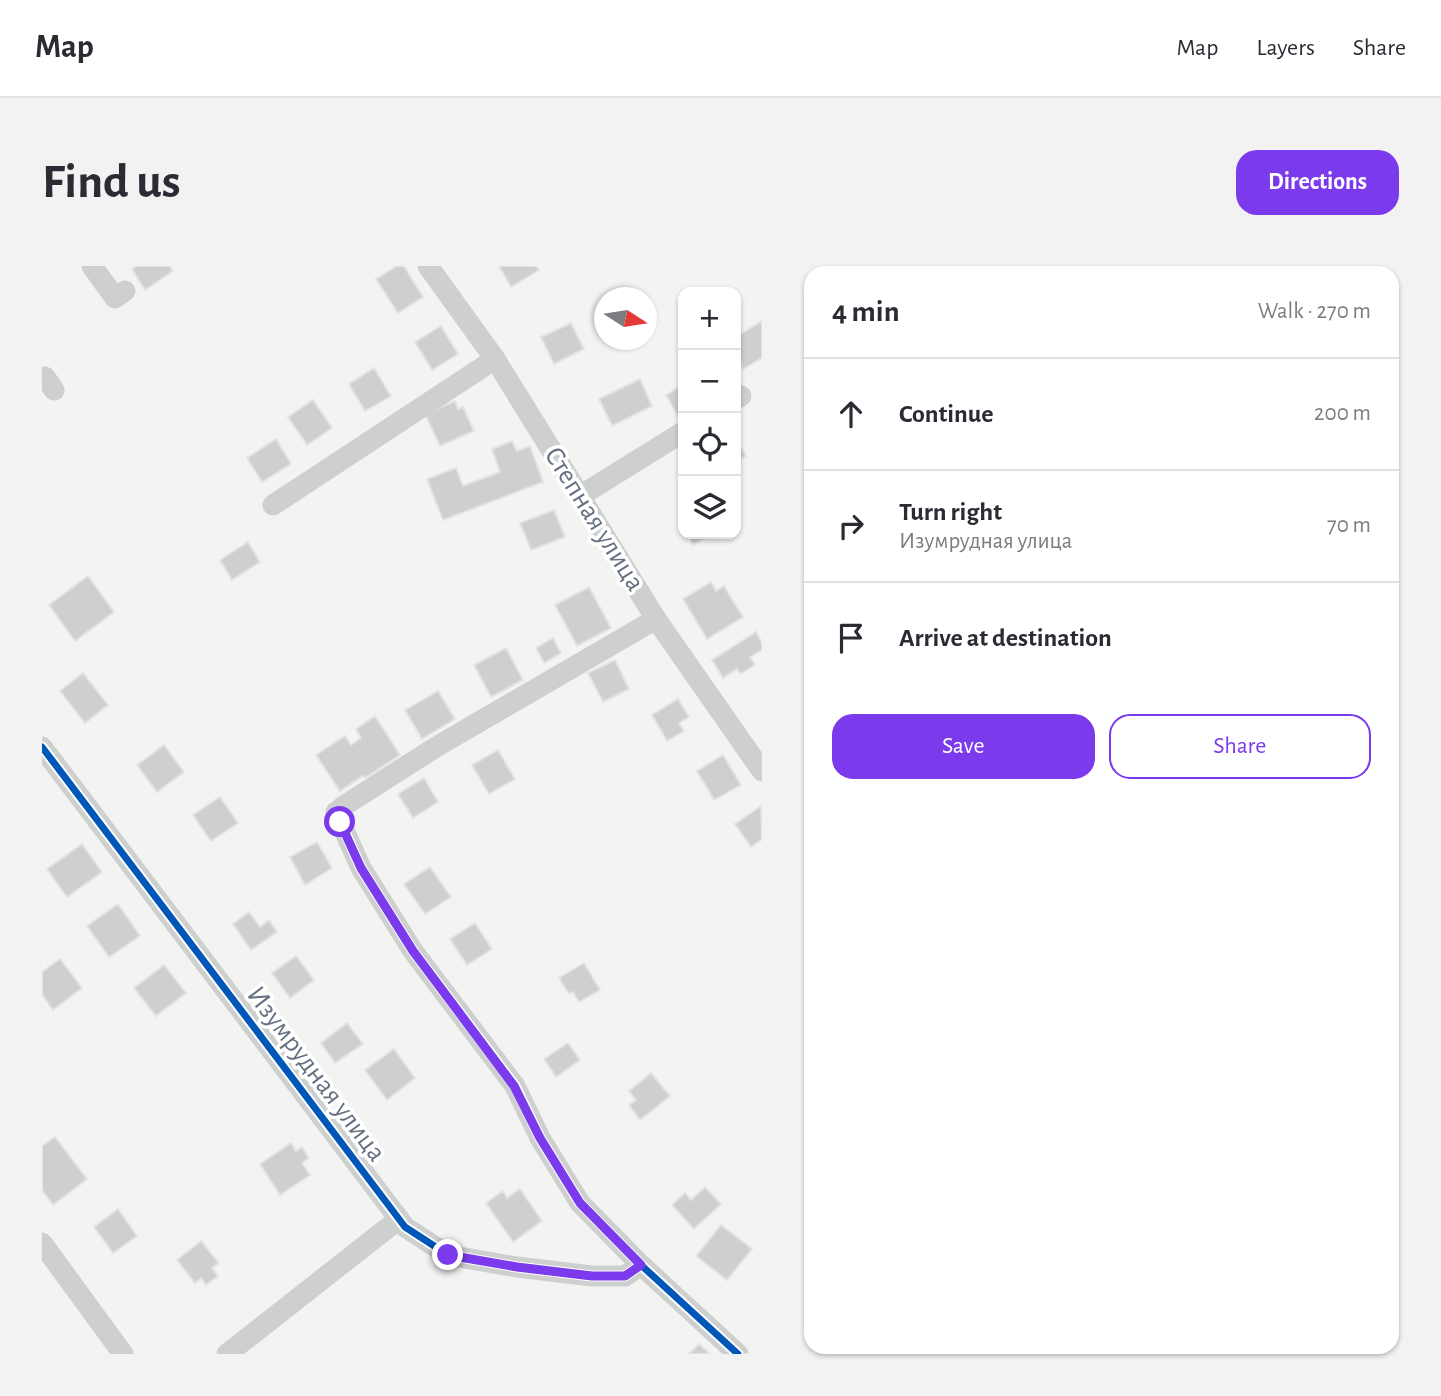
<!DOCTYPE html>
<html lang="en">
<head>
<meta charset="utf-8">
<style>
	:root { --surface:#fff; --page:#f2f2f3; --text:#2b2b33; --muted:#7c7c81; --line:#e1e1e2; --accent:#7c3aed }
	body { margin:0; font-family:"Alegreya Sans",sans-serif; background:var(--page); color:var(--text) }
	.controls { position:absolute; right:21px; top:21px; display:grid; overflow:hidden; border-radius:14px; box-shadow:0 2px 5px #0004 }
	.controls button { width:63px; height:63px; display:grid; place-items:center; padding:0; border:0; border-bottom:2px solid var(--line); background:var(--surface); color:var(--text); font:35px sans-serif }
	.compass { position:absolute; left:552px; top:21px; width:63px; height:63px; border-radius:50%; background:var(--surface); box-shadow:0 2px 5px #0004; rotate:102deg }
	.stop { position:absolute; width:21px; height:21px; margin:-16px; border:5px solid #7c3aed; border-radius:50%; background:#fff }
	.stop.end { background:#7c3aed; border-color:#fff; box-shadow:0 2px 7px #0008 }
	.list { margin:0; padding:0; list-style:none }
	h2 { display:flex; justify-content:space-between; align-items:center; height:91px; margin:0; padding:0 28px; font-size:30px }
	h2 small { font-size:23px; font-weight:400; color:var(--muted) }
	.list li { display:grid; grid-template-columns:46px 1fr auto; gap:21px; align-items:center; box-sizing:border-box; height:112px; padding:0 28px; border-top:2px solid var(--line) }
	.list b { display:block; font-size:26px; white-space:nowrap }
	.list p { margin:0; font-size:23px; white-space:nowrap; color:var(--muted) }
	.list em { font-size:23px; font-style:normal; color:var(--muted) }
	.actions { display:flex; gap:14px; padding:21px 28px }
	.actions a { flex:1; padding:16px 0; border:2px solid var(--accent); border-radius:21px; text-align:center; font-size:24px; color:var(--accent) }
	.actions .main { background:var(--accent); color:#fff }
	.icon { flex:none; width:38px; height:38px; fill:none; stroke:currentColor; stroke-width:2; stroke-linecap:round; stroke-linejoin:round }
	.map { position:relative; flex:none; width:720px; height:1088px; overflow:hidden; border-radius:21px }
	header { display:flex; align-items:center; gap:42px; box-sizing:border-box; height:98px; padding:0 35px; background:var(--surface); border-bottom:2px solid var(--line) }
	header strong { font-size:33px }
	nav { display:flex; gap:38px; margin-inline-start:auto; font-size:24px }
	.intro { display:flex; align-items:center; justify-content:space-between; box-sizing:border-box; height:168px; padding:0 42px }
	h1 { margin:0; font-size:49px }
	.button { padding:18px 32px; border-radius:21px; background:var(--accent); color:#fff; font-size:24px; font-weight:700 }
	main { display:flex; gap:42px; padding:0 42px }
	aside { flex:1; background:var(--surface); border-radius:21px; box-shadow:0 2px 5px #0004 }
	.map>svg:first-child { display:block }
	.building { fill:#cecfcf; stroke:#e2e3e2; stroke-width:2 }
	.lines { fill:none; stroke-linecap:round; stroke-linejoin:round }
	.street { stroke:#cecfcf; stroke-width:21 }
	.cycleway-casing { stroke:#fff; stroke-width:11 }
	.cycleway { stroke:#0057b8; stroke-width:7 }
	.route { stroke:#7c3aed; stroke-width:9 }
	.labels { text-anchor:middle; dominant-baseline:central; stroke-width:7; stroke-linejoin:round; paint-order:stroke }
	.street-label { font-size:28px; fill:#657081; stroke:#fff }
</style>
</head>
<body>
<header>
<strong>Map</strong>
<nav><a>Map</a><a>Layers</a><a>Share</a></nav>
</header>
<div class="intro"><h1>Find us</h1><a class="button">Directions</a></div>
<main>
<div class="map">
<svg width="720" height="1088" viewBox="0 0 720 1088">
	<rect width="100%" height="100%" fill="#f3f4f2"/>
	<g class="building">
		<path d="M94,0H128L131,5L103,24L90,3Z"/>
		<path d="M355,0H362L381,31L356,47L334,13Z"/>
		<path d="M457,0H494L497,4L469,21Z"/>
		<path d="M720,55V92L701,103L699,98L694,101V71Z"/>
		<path d="M529,57L542,83L512,98L499,71Z"/>
		<path d="M399,60L416,88L390,104L373,76Z"/>
		<path d="M332,102L349,130L323,145L307,118Z"/>
		<path d="M598,113L610,140L570,160L557,133Z"/>
		<path d="M641,119V152L638,154L624,129Z"/>
		<path d="M271,134L290,162L265,179L246,151Z"/>
		<path d="M413,135L416,143L421,141L432,165L398,180L383,148Z"/>
		<path d="M234,173L249,198L220,216L205,192Z"/>
		<path d="M694,173L704,190L694,196Z"/>
		<path d="M470,175L475,185L488,180L501,216L401,254L385,213L414,202L421,220L458,206L450,183Z"/>
		<path d="M512,244L523,271L489,284L478,257Z"/>
		<path d="M645,268H671L651,279Z"/>
		<path d="M206,276L218,296L190,314L178,294Z"/>
		<path d="M46,310L72,346L33,375L7,339Z"/>
		<path d="M669,316L674,325L682,320L701,351L665,373L641,333Z"/>
		<path d="M547,321L569,362L535,380L513,339Z"/>
		<path d="M714,366L720,377V384L708,391L713,399L698,408L695,403L681,412L670,394Z"/>
		<path d="M511,372L519,387L502,397L494,382Z"/>
		<path d="M464,382L481,414L449,431L432,399Z"/>
		<path d="M573,394L587,423L561,436L546,407Z"/>
		<path d="M41,407L66,439L43,457L18,425Z"/>
		<path d="M396,425L413,453L380,473L363,444Z"/>
		<path d="M636,433L647,451L637,457L642,465L625,475L610,449Z"/>
		<path d="M333,450L358,489L323,512L321,510L298,525L274,489L303,470L309,479L319,472L314,463Z"/>
		<path d="M122,479L142,506L115,526L95,499Z"/>
		<path d="M456,484L473,513L447,528L430,499Z"/>
		<path d="M681,489L699,519L672,534L655,505Z"/>
		<path d="M382,512L396,536L371,552L356,528Z"/>
		<path d="M178,531L196,557L169,575L151,549Z"/>
		<path d="M719,540L720,573L709,581L693,558Z"/>
		<path d="M275,576L290,602L263,619L248,591Z"/>
		<path d="M40,578L60,606L25,631L5,603Z"/>
		<path d="M388,601L409,631L383,648L362,618Z"/>
		<path d="M76,638L98,670L67,691L45,660Z"/>
		<path d="M207,646L218,661L227,654L235,666L209,684L191,658Z"/>
		<path d="M433,657L450,683L425,699L408,673Z"/>
		<path d="M254,690L272,714L248,732L230,707Z"/>
		<path d="M18,693L40,722L11,744L0,728V706Z"/>
		<path d="M542,697L558,724L537,736L531,726L527,728L517,712Z"/>
		<path d="M122,699L144,727L114,750L92,722Z"/>
		<path d="M305,757L321,778L293,797L279,777Z"/>
		<path d="M526,777L538,794L514,811L502,793Z"/>
		<path d="M352,783L373,812L345,834L323,804Z"/>
		<path d="M609,807L628,830L598,854L587,839L594,834L587,825Z"/>
		<path d="M13,871L45,913L11,939L0,924V880Z"/>
		<path d="M249,877L254,885L260,881L267,892L260,897L268,909L238,929L218,898Z"/>
		<path d="M663,921L679,938L652,963L630,939L643,927L649,934Z"/>
		<path d="M478,923L500,955L471,976L444,937L461,925L465,932Z"/>
		<path d="M76,943L95,970L71,987L52,961Z"/>
		<path d="M679,959L710,983L685,1014L654,990Z"/>
		<path d="M159,975L177,997L170,1002L176,1010L164,1019L159,1012L153,1017L135,994Z"/>
		<path d="M657,1078L668,1088H647Z"/>
	</g>
	<g class="lines">
		<g class="street">
			<path d="M50,0L73,32L83,25"/>
			<path d="M386,0L453,93L614,353L720,505"/>
			<path d="M0,113L3,111L12,124"/>
			<path d="M694,133L699,130"/>
			<path d="M538,230L641,166"/>
			<path d="M231,239L453,93"/>
			<path d="M0,481L363,961L406,989L475,1001L550,1010H583L599,999"/>
			<path d="M300,541L394,481L614,353"/>
			<path d="M294,546L319,602L371,685L473,820L498,872L538,937L599,999L696,1088"/>
			<path d="M0,977L81,1088"/>
			<path d="M185,1088L357,953"/>
		</g>
		<g class="cycleway-casing">
			<g id="cycleway">
				<path d="M0,481L363,961L406,989L475,1001L550,1010H583L599,999"/>
				<path d="M294,546L319,602L371,685L473,820L498,872L538,937L599,999L696,1088"/>
			</g>
		</g>
		<use href="#cycleway" class="cycleway"/>
	</g>
	<g class="lines">
		<path class="route" d="M298,556L319,602L371,685L472,820L498,872L538,937L599,999L583,1010H550L475,1001L406,989"/>
	</g>
	<g class="labels">
		<g class="street-label">
			<text transform="translate(552 253) rotate(58)">Степная улица</text>
			<text transform="translate(274 808) rotate(53)">Изумрудная улица</text>
		</g>
	</g>
</svg>
<div class="controls">
<button>+</button>
<button>−</button>
<button><svg class="icon" aria-label="locate" viewBox="0 0 24 24"><circle cx="12" cy="12" r="6"/><path d="M12 2v4M12 18v4M2 12h4M18 12h4"/></svg></button>
<button><svg class="icon" aria-label="layers" viewBox="0 0 24 24"><path d="M12 4l9 5-9 5-9-5zM3 14l9 5 9-5"/></svg></button>
</div>
<svg class="compass" viewBox="-18 -18 36 36"><path d="M0-13l5 13h-10z" fill="#e53935"/><path d="M0 13l5-13h-10z" fill="#7c7c81"/></svg>
<div class="stop" style="left:298px;top:556px"></div>
<div class="stop end" style="left:406px;top:989px"></div>
</div>
<aside>
<h2>4 min<small>Walk · 270 m</small></h2>
<ul class="list">
<li><svg class="icon" aria-label="ahead" viewBox="0 0 24 24"><path d="M12 20V5M6 11l6-6 6 6"/></svg><div><b>Continue</b></div><em>200 m</em></li>
<li><svg class="icon" aria-label="right" viewBox="0 0 24 24"><path d="M7 20v-9h11M14 6l5 5-5 5"/></svg><div><b>Turn right</b><p>Изумрудная улица</p></div><em>70 m</em></li>
<li><svg class="icon" aria-label="arrive" viewBox="0 0 24 24"><path d="M6 21V4h12l-3 4 3 4H6"/></svg><div><b>Arrive at destination</b></div></li>
</ul>
<div class="actions"><a class="main">Save</a><a>Share</a></div>
</aside>
</main>
</body>
</html>
